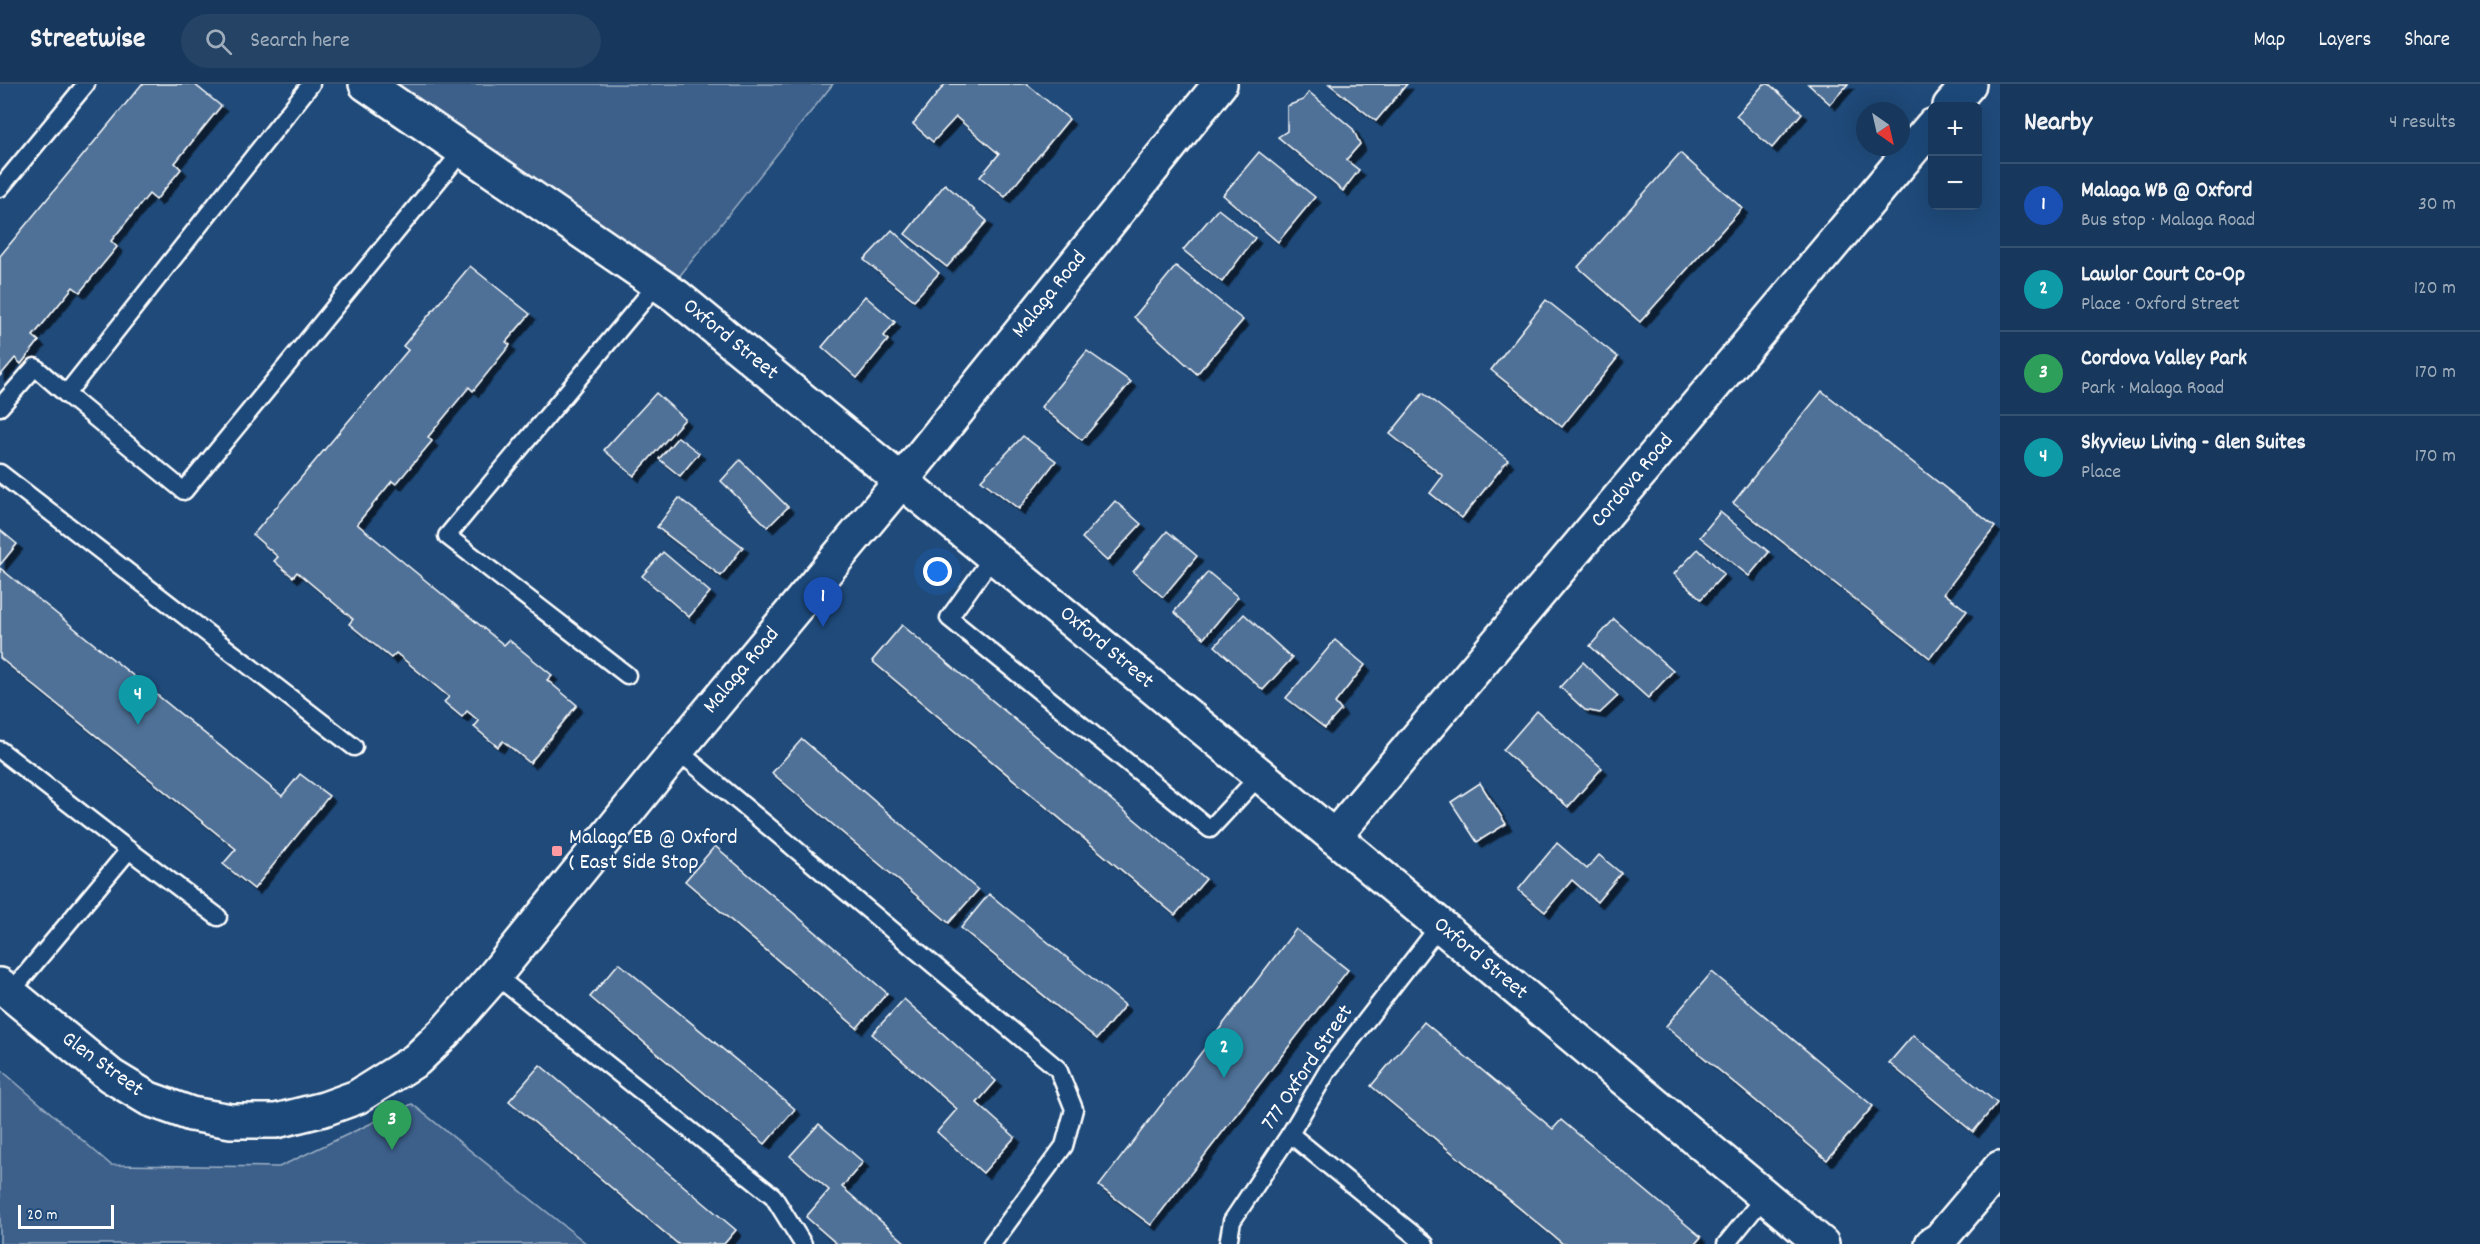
<!DOCTYPE html>
<html lang="en">
<head>
<meta charset="utf-8">
<style>
	:root { --surface:#17385c; --page:#244365; --text:#f1f3f6; --muted:#9eacbb; --line:#365272; --accent:#ff9aa2 }
	body { margin:0; font-family:Dekko,sans-serif; background:var(--page); color:var(--text) }
	.controls { position:absolute; right:18px; top:18px; display:grid; overflow:hidden; border-radius:9px; box-shadow:0 6px 24px #0002 }
	.controls button { width:54px; height:54px; display:grid; place-items:center; padding:0; border:0; border-bottom:2px solid var(--line); background:var(--surface); color:var(--text); font:30px sans-serif }
	.compass { position:absolute; left:1856px; top:18px; width:54px; height:54px; border-radius:50%; background:var(--surface); box-shadow:0 6px 24px #0002; rotate:146deg }
	.scale { position:absolute; left:18px; bottom:15px; width:96px; box-sizing:border-box; padding-left:6px; border:3px solid #fff; border-top:0; font-size:16px; line-height:21px; white-space:nowrap; color:#fff; -webkit-text-stroke:4px #1f4a7a; paint-order:stroke }
	.you { position:absolute; left:938px; top:488px; width:21px; height:21px; margin:-15px; border:4px solid #fff; border-radius:50%; background:#1a73e8; box-shadow:0 0 0 9px #1a73e833 }
	.badge { display:grid; place-items:center; width:39px; height:39px; border-radius:50%; background:var(--accent); color:#fff; font-size:20px; font-weight:700 }
	.pin { position:absolute; translate:-50% -50px; filter:drop-shadow(0 2px 3px #0008) }
	.pin::after { content:''; position:absolute; top:32px; width:21px; height:18px; background:inherit; clip-path:polygon(0 0,100% 0,50% 100%) }
	.list { margin:0; padding:0; list-style:none }
	h2 { display:flex; justify-content:space-between; align-items:center; height:78px; margin:0; padding:0 24px; font-size:26px }
	h2 small { font-size:20px; font-weight:400; color:var(--muted) }
	.list li { display:grid; grid-template-columns:39px 1fr auto; gap:18px; align-items:center; box-sizing:border-box; height:84px; padding:0 24px; border-top:2px solid var(--line) }
	.list b { display:block; font-size:22px; white-space:nowrap }
	.list p { margin:0; font-size:20px; white-space:nowrap; color:var(--muted) }
	.list em { font-size:20px; font-style:normal; color:var(--muted) }
	.icon { flex:none; width:33px; height:33px; fill:none; stroke:currentColor; stroke-width:2; stroke-linecap:round; stroke-linejoin:round }
	.map { position:relative; flex:none; width:2000px; height:1160px; overflow:hidden }
	header { display:flex; align-items:center; gap:36px; box-sizing:border-box; height:84px; padding:0 30px; background:var(--surface); border-bottom:2px solid var(--line) }
	header strong { font-size:28px }
	nav { display:flex; gap:33px; margin-inline-start:auto; font-size:21px }
	.search { width:420px; height:54px; background:var(--page); display:flex; align-items:center; gap:15px; box-sizing:border-box; padding:0 21px; border-radius:33px; color:var(--muted); font-size:22px }
	main { display:flex }
	aside { flex:1; background:var(--surface) }
	.map>svg:first-child { display:block }
	.green { fill:#3c618b; stroke:#9eb0c5; stroke-width:1.5 }
	.building { fill:#507197; stroke:#fff; stroke-width:1.5; filter:url(#shadow) }
	.lines { fill:none; stroke-linecap:round; stroke-linejoin:round }
	.lane-casing { stroke:#fff; stroke-width:21 }
	.street-casing { stroke:#fff; stroke-width:38 }
	.secondary-casing { stroke:#fff; stroke-width:38 }
	.lane { stroke:#1f4a7a; stroke-width:16 }
	.street { stroke:#1f4a7a; stroke-width:33 }
	.secondary { stroke:#1f4a7a; stroke-width:33 }
	.poi-dot { fill:#ff9aa2; stroke:#1f4a7a; stroke-width:2 }
	.labels { text-anchor:middle; dominant-baseline:central; stroke-width:4.5; stroke-linejoin:round; paint-order:stroke }
	.street-label { font-size:22px; fill:#fff; stroke:#1f4a7a }
	.poi-label { font-size:22px; fill:#fff; stroke:#1f4a7a; text-anchor:start }
</style>
</head>
<body>
<header>
<strong>Streetwise</strong>
<div class="search"><svg class="icon" aria-label="search" viewBox="0 0 24 24"><circle cx="10" cy="10" r="6"/><path d="M15 15l6 6"/></svg>Search here</div>
<nav><a>Map</a><a>Layers</a><a>Share</a></nav>
</header>
<main>
<div class="map">
<svg width="2000" height="1160" viewBox="0 0 2000 1160">
	<defs>
		<filter id="shadow"><feDropShadow dx="5.5" dy="5.5" stdDeviation="0" flood-color="#0009"/></filter>
	</defs>
	<rect width="100%" height="100%" fill="#1f4a7a"/>
	<filter id="ink" filterUnits="userSpaceOnUse"><feTurbulence type="fractalNoise" baseFrequency=".0167" numOctaves="2"/><feDisplacementMap in="SourceGraphic" scale="12" xChannelSelector="R" yChannelSelector="G"/><feConvolveMatrix kernelMatrix="1 2 1 2 8 2 1 2 1" color-interpolation-filters="sRGB"/></filter>
	<g filter="url(#ink)">
		<g class="green">
			<path d="M397,0H833L678,194Z"/>
			<path d="M0,985L111,1081L279,1083L412,1020L587,1160H0Z"/>
		</g>
		<g class="building">
			<path d="M142,0H194L221,22L175,79L181,85L156,116L149,110L111,157L117,163L80,208L73,203L33,252L39,257L21,280L15,274L0,292V172Z"/>
			<path d="M945,0H1027L1069,35L1005,113L980,93L999,70L956,33L933,58L913,40Z"/>
			<path d="M1329,0H1407L1376,37Z"/>
			<path d="M1764,0H1769L1802,29L1772,64L1736,32Z"/>
			<path d="M1808,0H1848L1830,20Z"/>
			<path d="M1309,8L1353,45L1360,60L1346,76L1359,86L1343,107L1278,53L1287,47V22L1303,16Z"/>
			<path d="M1259,68L1315,113L1278,158L1223,111Z"/>
			<path d="M1680,69L1742,124L1640,238L1578,183Z"/>
			<path d="M945,100L987,137L947,183L905,150Z"/>
			<path d="M1218,125L1255,154L1222,198L1183,166Z"/>
			<path d="M892,146L939,189L914,216L864,176Z"/>
			<path d="M470,182L530,230L506,258L510,261L473,307L469,303L428,353L432,357L396,400L392,397L357,440L504,561L509,556L552,591L547,596L577,621L530,679L503,657L498,663L474,643L479,637L467,627L462,633L444,618L449,613L396,569L391,574L349,540L353,535L297,488L293,493L274,477L278,473L253,451L408,266L403,262Z"/>
			<path d="M1176,182L1243,236L1197,290L1134,233Z"/>
			<path d="M865,212L895,238L884,252L888,256L857,294L822,263Z"/>
			<path d="M1546,216L1618,273L1562,343L1491,286Z"/>
			<path d="M1087,267L1131,298L1082,356L1041,323Z"/>
			<path d="M1822,307L1995,443L1944,509L1967,527L1930,574L1733,419Z"/>
			<path d="M656,309L685,335L634,392L604,366Z"/>
			<path d="M1423,309L1508,376L1462,434L1430,409L1443,392L1390,350Z"/>
			<path d="M1023,352L1056,377L1019,425L981,396Z"/>
			<path d="M678,353L699,369L680,392L659,375Z"/>
			<path d="M740,376L788,423L768,443L721,397Z"/>
			<path d="M679,414L743,463L721,492L657,443Z"/>
			<path d="M1115,417L1141,440L1107,477L1082,454Z"/>
			<path d="M1720,428L1769,468L1749,492L1700,453Z"/>
			<path d="M0,446L17,460L0,481Z"/>
			<path d="M1167,447L1197,472L1163,513L1133,488Z"/>
			<path d="M1698,465L1724,490L1701,515L1674,490Z"/>
			<path d="M663,468L710,508L689,533L642,492Z"/>
			<path d="M0,484L282,712L300,690L329,712L254,805L223,780L236,765L0,574Z"/>
			<path d="M1208,488L1238,513L1204,554L1174,528Z"/>
			<path d="M1244,530L1292,574L1263,606L1215,562Z"/>
			<path d="M1614,535L1673,587L1648,614L1590,562Z"/>
			<path d="M902,541L1206,795L1175,831L872,577Z"/>
			<path d="M1335,556L1365,581L1335,619L1341,626L1325,644L1286,614Z"/>
			<path d="M1583,578L1618,612L1600,629L1585,626L1560,603Z"/>
			<path d="M1537,627L1602,684L1568,723L1503,666Z"/>
			<path d="M802,655L978,806L949,839L772,689Z"/>
			<path d="M1480,699L1506,740L1477,758L1451,718Z"/>
			<path d="M1557,759L1587,785L1599,771L1621,789L1597,818L1572,796L1545,828L1518,806Z"/>
			<path d="M715,762L887,909L857,944L685,797Z"/>
			<path d="M989,810L1125,921L1097,955L961,844Z"/>
			<path d="M1296,845L1348,886L1151,1141L1099,1102Z"/>
			<path d="M619,879L795,1025L765,1060L590,913Z"/>
			<path d="M1712,888L1873,1022L1827,1076L1666,942Z"/>
			<path d="M904,915L996,997L977,1019L1015,1053L983,1089L937,1048L957,1025L872,950Z"/>
			<path d="M1424,938L1553,1045L1561,1036L1701,1153L1695,1160H1563L1371,1002Z"/>
			<path d="M1913,951L1997,1019L1973,1048L1889,979Z"/>
			<path d="M540,981L736,1146L724,1160H678L509,1017Z"/>
			<path d="M819,1040L863,1078L842,1103L907,1160H837L806,1133L829,1106L790,1072Z"/>
		</g>
		<g class="lines">
			<g class="lane-casing">
				<g id="lane">
					<path d="M311,0L66,310L184,407L464,65"/>
					<path d="M0,104L86,0"/>
					<path d="M0,323L35,283L66,310"/>
					<path d="M0,389L354,663"/>
					<path d="M994,471L949,534L1210,745L1260,691"/>
					<path d="M627,591L447,452L658,199"/>
					<path d="M0,666L129,766L10,909"/>
					<path d="M677,666L1058,985L1074,1025L1064,1062L992,1160"/>
					<path d="M129,766L218,833"/>
					<path d="M495,891L773,1112L803,1160"/>
					<path d="M1290,1050L1425,1160"/>
					<path d="M1228,1160L1232,1137L1290,1050L1328,986L1440,841"/>
					<path d="M1726,1160L1765,1112"/>
				</g>
			</g>
			<g class="street-casing">
				<g id="street">
					<path d="M366,0L676,212L1260,691L1822,1160"/>
					<path d="M1950,22L1969,0"/>
					<path d="M1334,753L1932,42"/>
					<path d="M1932,1160L1940,1155L2000,1084"/>
				</g>
			</g>
			<g class="secondary-casing">
				<path id="secondary" d="M0,901L111,992L149,1015L191,1030L231,1037H276L324,1025L357,1013L416,976L445,948L495,891L677,666L902,396L1220,0"/>
			</g>
			<use href="#lane" class="lane"/>
			<use href="#street" class="street"/>
			<use href="#secondary" class="secondary"/>
		</g>
	</g>
	<rect class="poi-dot" x="551" y="761" width="12" height="12" rx="3"/>
	<g class="labels">
		<g class="street-label">
			<text transform="translate(1050 211) rotate(-51)">Malaga Road</text>
			<text transform="translate(730 256) rotate(39)">Oxford Street</text>
			<text transform="translate(1633 397) rotate(-50)">Cordova Road</text>
			<text transform="translate(1106 564) rotate(40)">Oxford Street</text>
			<text transform="translate(742 587) rotate(-50)">Malaga Road</text>
			<text transform="translate(1480 875) rotate(40)">Oxford Street</text>
			<text transform="translate(102 981) rotate(36)">Glen Street</text>
			<text transform="translate(1308 984) rotate(-56)">777 Oxford Street</text>
		</g>
		<g class="poi-label">
			<text x="569" y="754">Malaga EB @ Oxford<tspan x="569" dy="25">( East Side Stop</tspan></text>
		</g>
	</g>
</svg>
<div class="controls">
<button>+</button>
<button>−</button>
</div>
<svg class="compass" viewBox="-18 -18 36 36"><path d="M0-13l5 13h-10z" fill="#e53935"/><path d="M0 13l5-13h-10z" fill="#9eacbb"/></svg>
<div class="scale">20 m</div>
<div class="you"></div>
<div class="pin badge" style="left:823px;top:543px;background:#1a4fb4">1</div>
<div class="pin badge" style="left:1224px;top:994px;background:#0f9aa8">2</div>
<div class="pin badge" style="left:392px;top:1066px;background:#2e9e5b">3</div>
<div class="pin badge" style="left:138px;top:641px;background:#0f9aa8">4</div>
</div>
<aside>
<h2>Nearby<small>4 results</small></h2>
<ul class="list">
<li><span class="badge" style="background:#1a4fb4">1</span><div><b>Malaga WB @ Oxford</b><p>Bus stop · Malaga Road</p></div><em>30 m</em></li>
<li><span class="badge" style="background:#0f9aa8">2</span><div><b>Lawlor Court Co-Op</b><p>Place · Oxford Street</p></div><em>120 m</em></li>
<li><span class="badge" style="background:#2e9e5b">3</span><div><b>Cordova Valley Park</b><p>Park · Malaga Road</p></div><em>170 m</em></li>
<li><span class="badge" style="background:#0f9aa8">4</span><div><b>Skyview Living - Glen Suites</b><p>Place</p></div><em>170 m</em></li>
</ul>
</aside>
</main>
</body>
</html>
